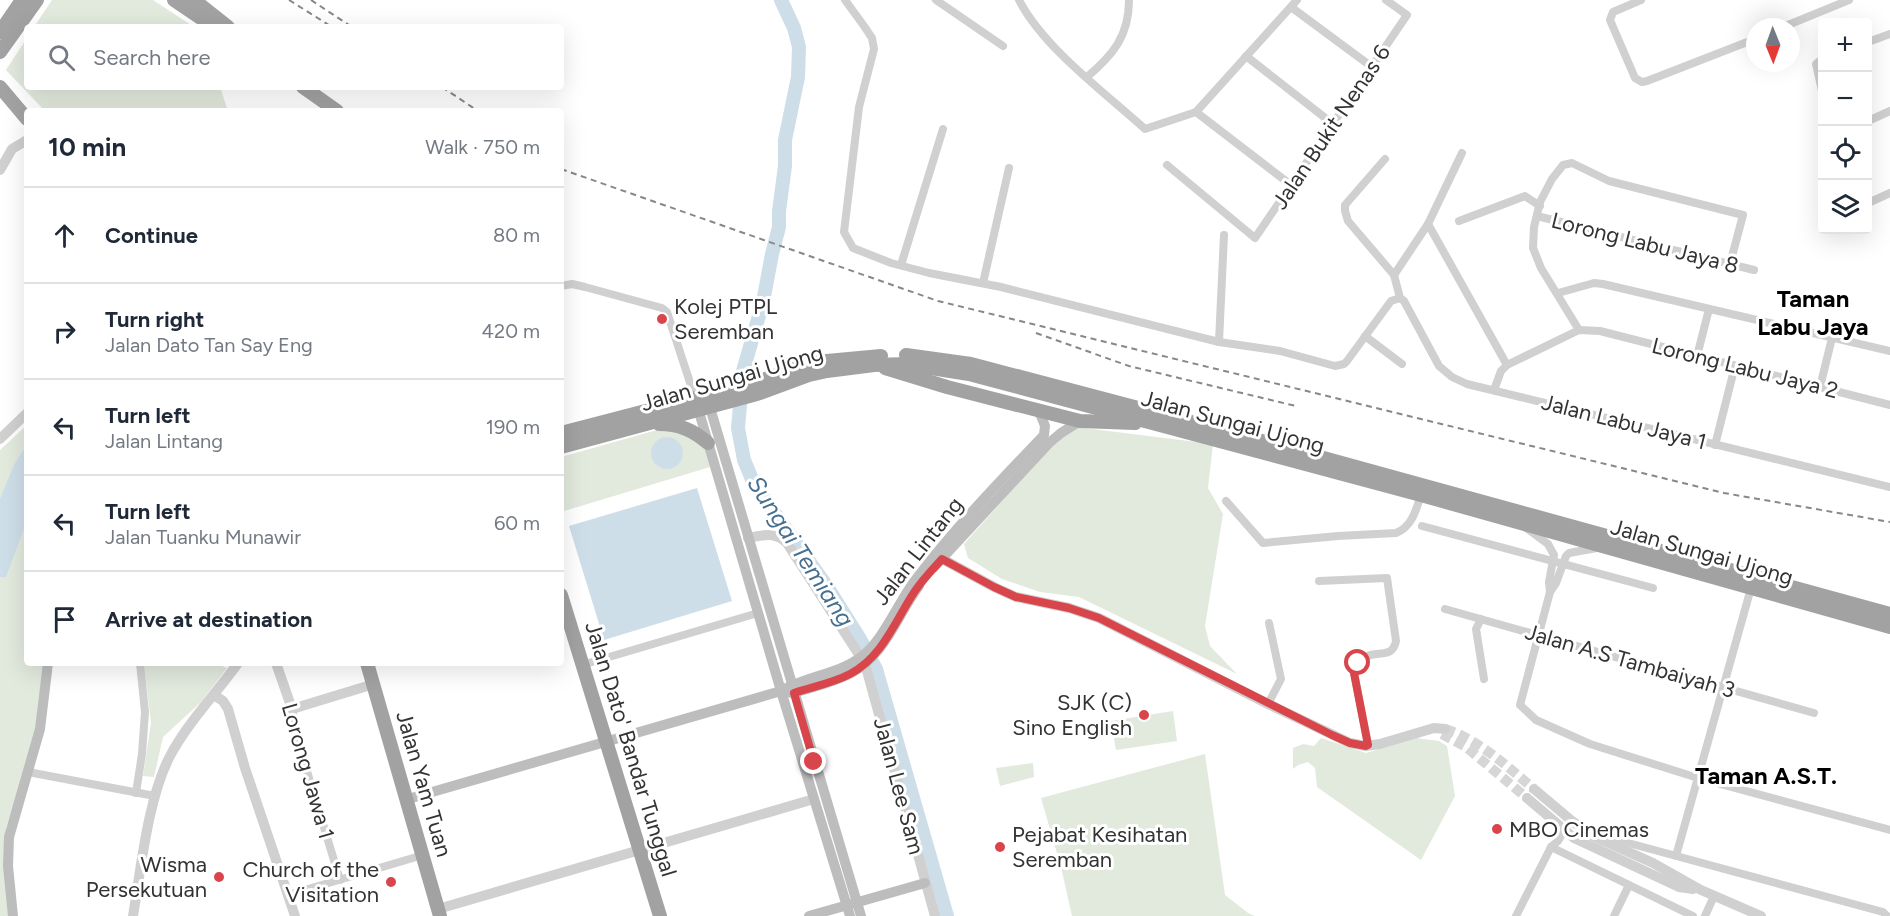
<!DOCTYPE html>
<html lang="en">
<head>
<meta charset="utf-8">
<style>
	:root { --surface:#fff; --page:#f6f6f7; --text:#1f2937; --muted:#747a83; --line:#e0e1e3 }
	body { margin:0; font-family:Figtree,sans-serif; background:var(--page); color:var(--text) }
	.controls { position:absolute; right:18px; top:18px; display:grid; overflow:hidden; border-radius:6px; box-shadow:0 6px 24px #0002 }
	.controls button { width:54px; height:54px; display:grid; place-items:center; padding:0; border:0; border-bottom:2px solid var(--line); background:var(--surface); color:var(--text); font:30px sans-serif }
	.compass { position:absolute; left:1746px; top:18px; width:54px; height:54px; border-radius:50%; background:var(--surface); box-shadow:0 6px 24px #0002; rotate:179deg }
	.stop { position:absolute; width:18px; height:18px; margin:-14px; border:4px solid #d8464b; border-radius:50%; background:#fff }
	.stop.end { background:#d8464b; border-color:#fff; box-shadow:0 2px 6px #0008 }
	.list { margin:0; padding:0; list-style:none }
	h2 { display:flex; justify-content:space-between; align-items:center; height:78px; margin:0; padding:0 24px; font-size:26px }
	h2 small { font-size:20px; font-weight:400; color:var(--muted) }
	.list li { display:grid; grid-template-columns:39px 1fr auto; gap:18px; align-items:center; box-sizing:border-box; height:96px; padding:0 24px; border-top:2px solid var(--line) }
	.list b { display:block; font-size:22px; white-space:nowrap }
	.list p { margin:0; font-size:20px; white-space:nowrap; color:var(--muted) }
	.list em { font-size:20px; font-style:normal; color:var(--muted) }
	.icon { flex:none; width:33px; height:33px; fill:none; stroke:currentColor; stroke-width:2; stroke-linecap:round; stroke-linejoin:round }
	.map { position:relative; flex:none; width:1890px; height:916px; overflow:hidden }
	.search { position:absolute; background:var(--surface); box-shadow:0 6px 24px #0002; left:24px; top:24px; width:540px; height:66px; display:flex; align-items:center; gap:15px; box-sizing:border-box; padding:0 21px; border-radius:6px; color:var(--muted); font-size:22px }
	.panel { position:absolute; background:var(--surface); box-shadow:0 6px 24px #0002; left:24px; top:108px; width:540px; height:558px; border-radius:6px }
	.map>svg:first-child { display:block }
	.green { fill:#e2e9dd }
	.water { fill:#cedee9 }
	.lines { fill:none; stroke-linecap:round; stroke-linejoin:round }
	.river { stroke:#cedee9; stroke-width:14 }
	.tertiary-tunnel { stroke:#d6d6d6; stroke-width:10; stroke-dasharray:10 5; stroke-linecap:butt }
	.minor { stroke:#d0d0d0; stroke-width:8 }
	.tertiary { stroke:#d0d0d0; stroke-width:10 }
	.secondary { stroke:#bdbdbd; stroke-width:10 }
	.trunk { stroke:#a2a2a2; stroke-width:14 }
	.rail { stroke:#888; stroke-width:2; stroke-dasharray:6 4.5; stroke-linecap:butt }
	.route { stroke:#d8464b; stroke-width:8 }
	.poi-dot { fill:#d8464b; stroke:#fff; stroke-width:2 }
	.labels { text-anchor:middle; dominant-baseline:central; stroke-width:6; stroke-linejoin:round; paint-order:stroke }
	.street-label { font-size:22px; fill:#333; stroke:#fff }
	.poi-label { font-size:22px; fill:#333; stroke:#fff; text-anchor:start }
	.neighbourhood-label { font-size:24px; font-weight:bold; fill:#000; stroke:#fff }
	.water-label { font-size:24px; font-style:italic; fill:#46708f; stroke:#fff }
</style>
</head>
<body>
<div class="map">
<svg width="1890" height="916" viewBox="0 0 1890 916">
	<rect width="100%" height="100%" fill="#fff"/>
	<g class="green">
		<path d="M52,0H153L194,27H34Z"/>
		<path d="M27,38V87H220L228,111H45L6,70Z"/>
		<path d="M27,425V663H45L43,697L25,772L6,827L5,856L9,916H0V450Z"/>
		<path d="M1076,427L1213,444L1208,488L1223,514L1205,626L1210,646L1237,674L1079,597L1040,592L1002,579L968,558L964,544L1065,430Z"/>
		<path d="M657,430C673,430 697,432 705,448C708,454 709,461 710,467L561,512V457Z"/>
		<path d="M156,663H214L227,668L201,702L163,737L154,777L143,776L151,723L144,664Z"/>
		<path d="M1173,711L1177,741L1116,750L1111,721Z"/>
		<path d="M1321,738L1366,753L1416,738L1439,741L1447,746L1455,796L1421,860L1317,787L1315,768L1308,762L1298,765L1293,769V748L1303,744L1314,746Z"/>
		<path d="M1205,754L1225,895L1248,913L1255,916H1072L1061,867L1041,798Z"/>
		<path d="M1033,763L1034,777L1000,786L996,768Z"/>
	</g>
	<g class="water">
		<circle cx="667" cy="453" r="16"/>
		<path d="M27,444V520L6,577H0V499L14,465Z"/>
		<path d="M697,488L732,601L604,640L569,526Z"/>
	</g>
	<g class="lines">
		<path class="river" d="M781,0L794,28L799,47L798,77L785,140V166L779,211V227L772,254L763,302L743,371L738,428L744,460L754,484L826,585L860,639L876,669L947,916"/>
		<g class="tertiary-tunnel">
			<path d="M1445,729C1478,739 1508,767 1534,789"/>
			<path d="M1442,734L1466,747L1527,798"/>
		</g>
		<g class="minor">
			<path d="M845,0L864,26L872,38L874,49L859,107L844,232L853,248L891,263L929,273L1001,287L1219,342L1280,351L1335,366L1344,364L1347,361L1391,301L1400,298"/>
			<path d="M936,0L1003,46"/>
			<path d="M1019,0C1043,47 1105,93 1145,129L1196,112L1297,0"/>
			<path d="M1641,0L1613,12L1610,20L1635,78L1642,82L1647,81L1755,39"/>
			<path d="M1291,7L1372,67"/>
			<path d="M1783,27L1849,0"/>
			<path d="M1868,42L1890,34"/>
			<path d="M1246,56L1333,124"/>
			<path d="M1822,59L1816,64L1822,91"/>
			<path d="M1087,77C1113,55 1129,36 1129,0"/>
			<path d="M1196,112L1291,185"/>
			<path d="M1868,121L1890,111"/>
			<path d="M1385,159L1345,205V211L1348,221L1394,275L1400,298L1404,301L1439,366L1452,377L1467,384L1890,487"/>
			<path d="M1167,165L1255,238L1407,15L1386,0"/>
			<path d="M1868,203L1890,193"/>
			<path d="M1537,216L1754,270"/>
			<path d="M1459,221L1525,196L1540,206"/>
			<path d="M1428,224L1507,365"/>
			<path d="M901,265L943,129"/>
			<path d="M1394,275L1428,224L1462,153"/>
			<path d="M983,283L1009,168"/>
			<path d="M561,286L572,284L585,287L662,308L667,312L695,398"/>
			<path d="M1558,293L1594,283L1603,284L1890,351"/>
			<path d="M1579,330L1541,268L1533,248L1534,227L1540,202L1552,179L1563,165L1572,163L1609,181L1743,215L1730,264"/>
			<path d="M1365,336L1402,364"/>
			<path d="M1219,342L1224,235"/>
			<path d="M1697,356L1709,309"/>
			<path d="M1820,387L1832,338"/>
			<path d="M1494,390L1501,371L1507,365L1579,330L1600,331L1890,405"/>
			<path d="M1715,445L1735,366"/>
			<path d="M1226,501L1263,543L1338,536L1396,533C1412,527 1416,510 1421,495"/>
			<path d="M1422,526L1653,588"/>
			<path d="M1525,527L1548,544L1554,555L1549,582L1550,592L1520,705L1536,720L1590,744L1698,778L1890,830"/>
			<path d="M1319,581L1387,578L1396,641C1391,666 1365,640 1354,673L1368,745"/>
			<path d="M1550,592L1556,583L1566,556L1569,553L1597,548"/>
			<path d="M1445,609L1814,713"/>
			<path d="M1481,619L1476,629L1484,679"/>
			<path d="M582,665L758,613"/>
			<path d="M1268,704L1281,679L1269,623"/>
			<path d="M292,709L306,768L340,880"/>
			<path d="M28,772L155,796"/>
			<path d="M136,793L142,754L145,712L140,663"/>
			<path d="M1609,842L1621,841L1883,912L1887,916"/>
			<path d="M1551,847L1693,916"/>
			<path d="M1676,856L1751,588"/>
			<path d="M288,895L423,855"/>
			<path d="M1516,916L1551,847L1558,841L1564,831"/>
			<path d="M1614,916L1629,885"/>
			<path d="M1705,916L1714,896"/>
		</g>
		<g class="tertiary">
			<path d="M0,170L12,149L27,140"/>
			<path d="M0,439L27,413"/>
			<path d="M748,538C763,535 775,531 787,543L865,664L935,916"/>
			<path d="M935,555L994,587L1016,597L1069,608L1099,618L1268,704L1350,743L1366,746L1380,744L1434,728L1445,729"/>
			<path d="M276,663L292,709L374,684"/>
			<path d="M214,695L223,701L228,709L245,768L295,916"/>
			<path d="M1534,789L1572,821L1593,836L1653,863L1701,890L1761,916"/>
			<path d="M1527,798L1574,838L1679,887L1693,889"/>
			<path d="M438,909L814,799"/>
			<path d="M133,916C141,868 148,798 170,756C188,722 216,694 238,663"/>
		</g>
		<g class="secondary">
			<path d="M708,401L861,916"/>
			<path d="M697,405L781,691L850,916"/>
			<path d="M934,567L1049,443L1061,433L1080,421"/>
			<path d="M787,692L793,693C812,687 833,683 851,673C885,656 897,615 919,586"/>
			<path d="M408,799L781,691C806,676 837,675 861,657C884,640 898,602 916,579C955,528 1000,481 1044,435L1045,426L1039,411"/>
			<path d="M13,916L8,866L9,837L40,729L48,663"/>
			<path d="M809,916L925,883"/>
		</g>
		<g class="trunk">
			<path d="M174,0L214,27"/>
			<path d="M194,0L228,27"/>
			<path d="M0,32L22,0"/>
			<path d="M0,52L37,0"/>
			<path d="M0,87L27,119"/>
			<path d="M303,87L337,111"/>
			<path d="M906,355L971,364L1233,433L1890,614"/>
			<path d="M885,368L947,387L1080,421L1135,423"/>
			<path d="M659,424C679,424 693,430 708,443"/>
			<path d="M561,433L757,382L806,365L827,361L881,356"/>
			<path d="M561,447L757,394L809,375L827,371L874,365L906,364L969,374L1421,495L1890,627"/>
			<path d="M561,595L660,916"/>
			<path d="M367,663L440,916"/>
		</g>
		<g class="rail">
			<path d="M289,0L332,27"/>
			<path d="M311,0L352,27"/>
			<path d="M442,87L478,111"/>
			<path d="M561,169L938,301L1724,493L1890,522"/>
			<path d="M1036,333L1129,366L1296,406"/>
		</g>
	</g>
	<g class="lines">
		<path class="route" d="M814,762L794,693C812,687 833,683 850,674C883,657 896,619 915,591C923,579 933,569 942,559L994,587L1016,597L1069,608L1099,618L1332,735L1350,743L1366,746L1368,745L1354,673L1358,663"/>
	</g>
	<g class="poi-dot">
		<circle cx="662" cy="319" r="6"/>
		<circle cx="1144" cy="715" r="6"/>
		<circle cx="1497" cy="829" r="6"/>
		<circle cx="1000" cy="847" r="6"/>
		<circle cx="219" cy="877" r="6"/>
		<circle cx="391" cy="882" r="6"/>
	</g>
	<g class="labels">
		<g class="street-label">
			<text transform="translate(1331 127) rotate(-56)">Jalan Bukit Nenas 6</text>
			<text transform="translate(1645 243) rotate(14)">Lorong Labu Jaya 8</text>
			<text transform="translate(1745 368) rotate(14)">Lorong Labu Jaya 2</text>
			<text transform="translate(732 378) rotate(-16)">Jalan Sungai Ujong</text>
			<text transform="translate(1233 422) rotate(15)">Jalan Sungai Ujong</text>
			<text transform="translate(1624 422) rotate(14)">Jalan Labu Jaya 1</text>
			<text transform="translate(918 551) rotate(-52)">Jalan Lintang</text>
			<text transform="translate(1702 552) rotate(16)">Jalan Sungai Ujong</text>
			<text transform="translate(1630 661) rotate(16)">Jalan A.S Tambaiyah 3</text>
			<text transform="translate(631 749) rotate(73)">Jalan Dato' Bandar Tunggal</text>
			<text transform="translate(308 771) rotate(74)">Lorong Jawa 1</text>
			<text transform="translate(424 784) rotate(74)">Jalan Yam Tuan</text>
			<text transform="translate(899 786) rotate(75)">Jalan Lee Sam</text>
		</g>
		<g class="poi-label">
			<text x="674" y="306">Kolej PTPL<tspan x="674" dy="25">Seremban</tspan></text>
			<text x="1132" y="702" text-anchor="end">SJK (C)<tspan x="1132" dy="25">Sino English</tspan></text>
			<text x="1509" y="829">MBO Cinemas</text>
			<text x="1012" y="834">Pejabat Kesihatan<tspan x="1012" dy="25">Seremban</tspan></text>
			<text x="207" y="864" text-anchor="end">Wisma<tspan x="207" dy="25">Persekutuan</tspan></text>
			<text x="379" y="869" text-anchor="end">Church of the<tspan x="379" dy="25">Visitation</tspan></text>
		</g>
		<g class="neighbourhood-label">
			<text x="1813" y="298">Taman<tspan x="1813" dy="28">Labu Jaya</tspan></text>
			<text x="1766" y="775">Taman A.S.T.</text>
		</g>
		<g class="water-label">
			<text transform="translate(801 551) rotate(57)">Sungai Temiang</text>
		</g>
	</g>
</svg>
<div class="controls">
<button>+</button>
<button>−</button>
<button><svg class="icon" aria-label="locate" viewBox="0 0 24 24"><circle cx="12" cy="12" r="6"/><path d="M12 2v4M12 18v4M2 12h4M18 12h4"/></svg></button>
<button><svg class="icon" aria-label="layers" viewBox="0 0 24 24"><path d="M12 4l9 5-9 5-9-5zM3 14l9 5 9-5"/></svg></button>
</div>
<svg class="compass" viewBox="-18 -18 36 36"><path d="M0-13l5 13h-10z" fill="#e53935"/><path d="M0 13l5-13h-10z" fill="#747a83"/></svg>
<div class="stop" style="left:1358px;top:663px"></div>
<div class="stop end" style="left:814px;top:762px"></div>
<div class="search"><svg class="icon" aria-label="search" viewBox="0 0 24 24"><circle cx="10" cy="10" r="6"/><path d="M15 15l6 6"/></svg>Search here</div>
<section class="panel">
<h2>10 min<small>Walk · 750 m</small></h2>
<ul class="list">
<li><svg class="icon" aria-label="ahead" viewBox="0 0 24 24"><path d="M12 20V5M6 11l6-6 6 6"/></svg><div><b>Continue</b></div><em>80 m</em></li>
<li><svg class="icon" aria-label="right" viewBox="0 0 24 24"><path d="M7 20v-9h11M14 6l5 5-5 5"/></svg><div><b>Turn right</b><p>Jalan Dato Tan Say Eng</p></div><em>420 m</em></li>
<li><svg class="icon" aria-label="left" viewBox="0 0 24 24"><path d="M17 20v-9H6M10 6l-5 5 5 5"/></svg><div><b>Turn left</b><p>Jalan Lintang</p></div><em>190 m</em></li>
<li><svg class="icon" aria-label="left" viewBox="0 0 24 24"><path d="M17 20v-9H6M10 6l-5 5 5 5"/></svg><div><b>Turn left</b><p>Jalan Tuanku Munawir</p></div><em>60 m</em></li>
<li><svg class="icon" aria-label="arrive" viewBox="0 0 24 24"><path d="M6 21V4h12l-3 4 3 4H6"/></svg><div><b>Arrive at destination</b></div></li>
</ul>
</section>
</div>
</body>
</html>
